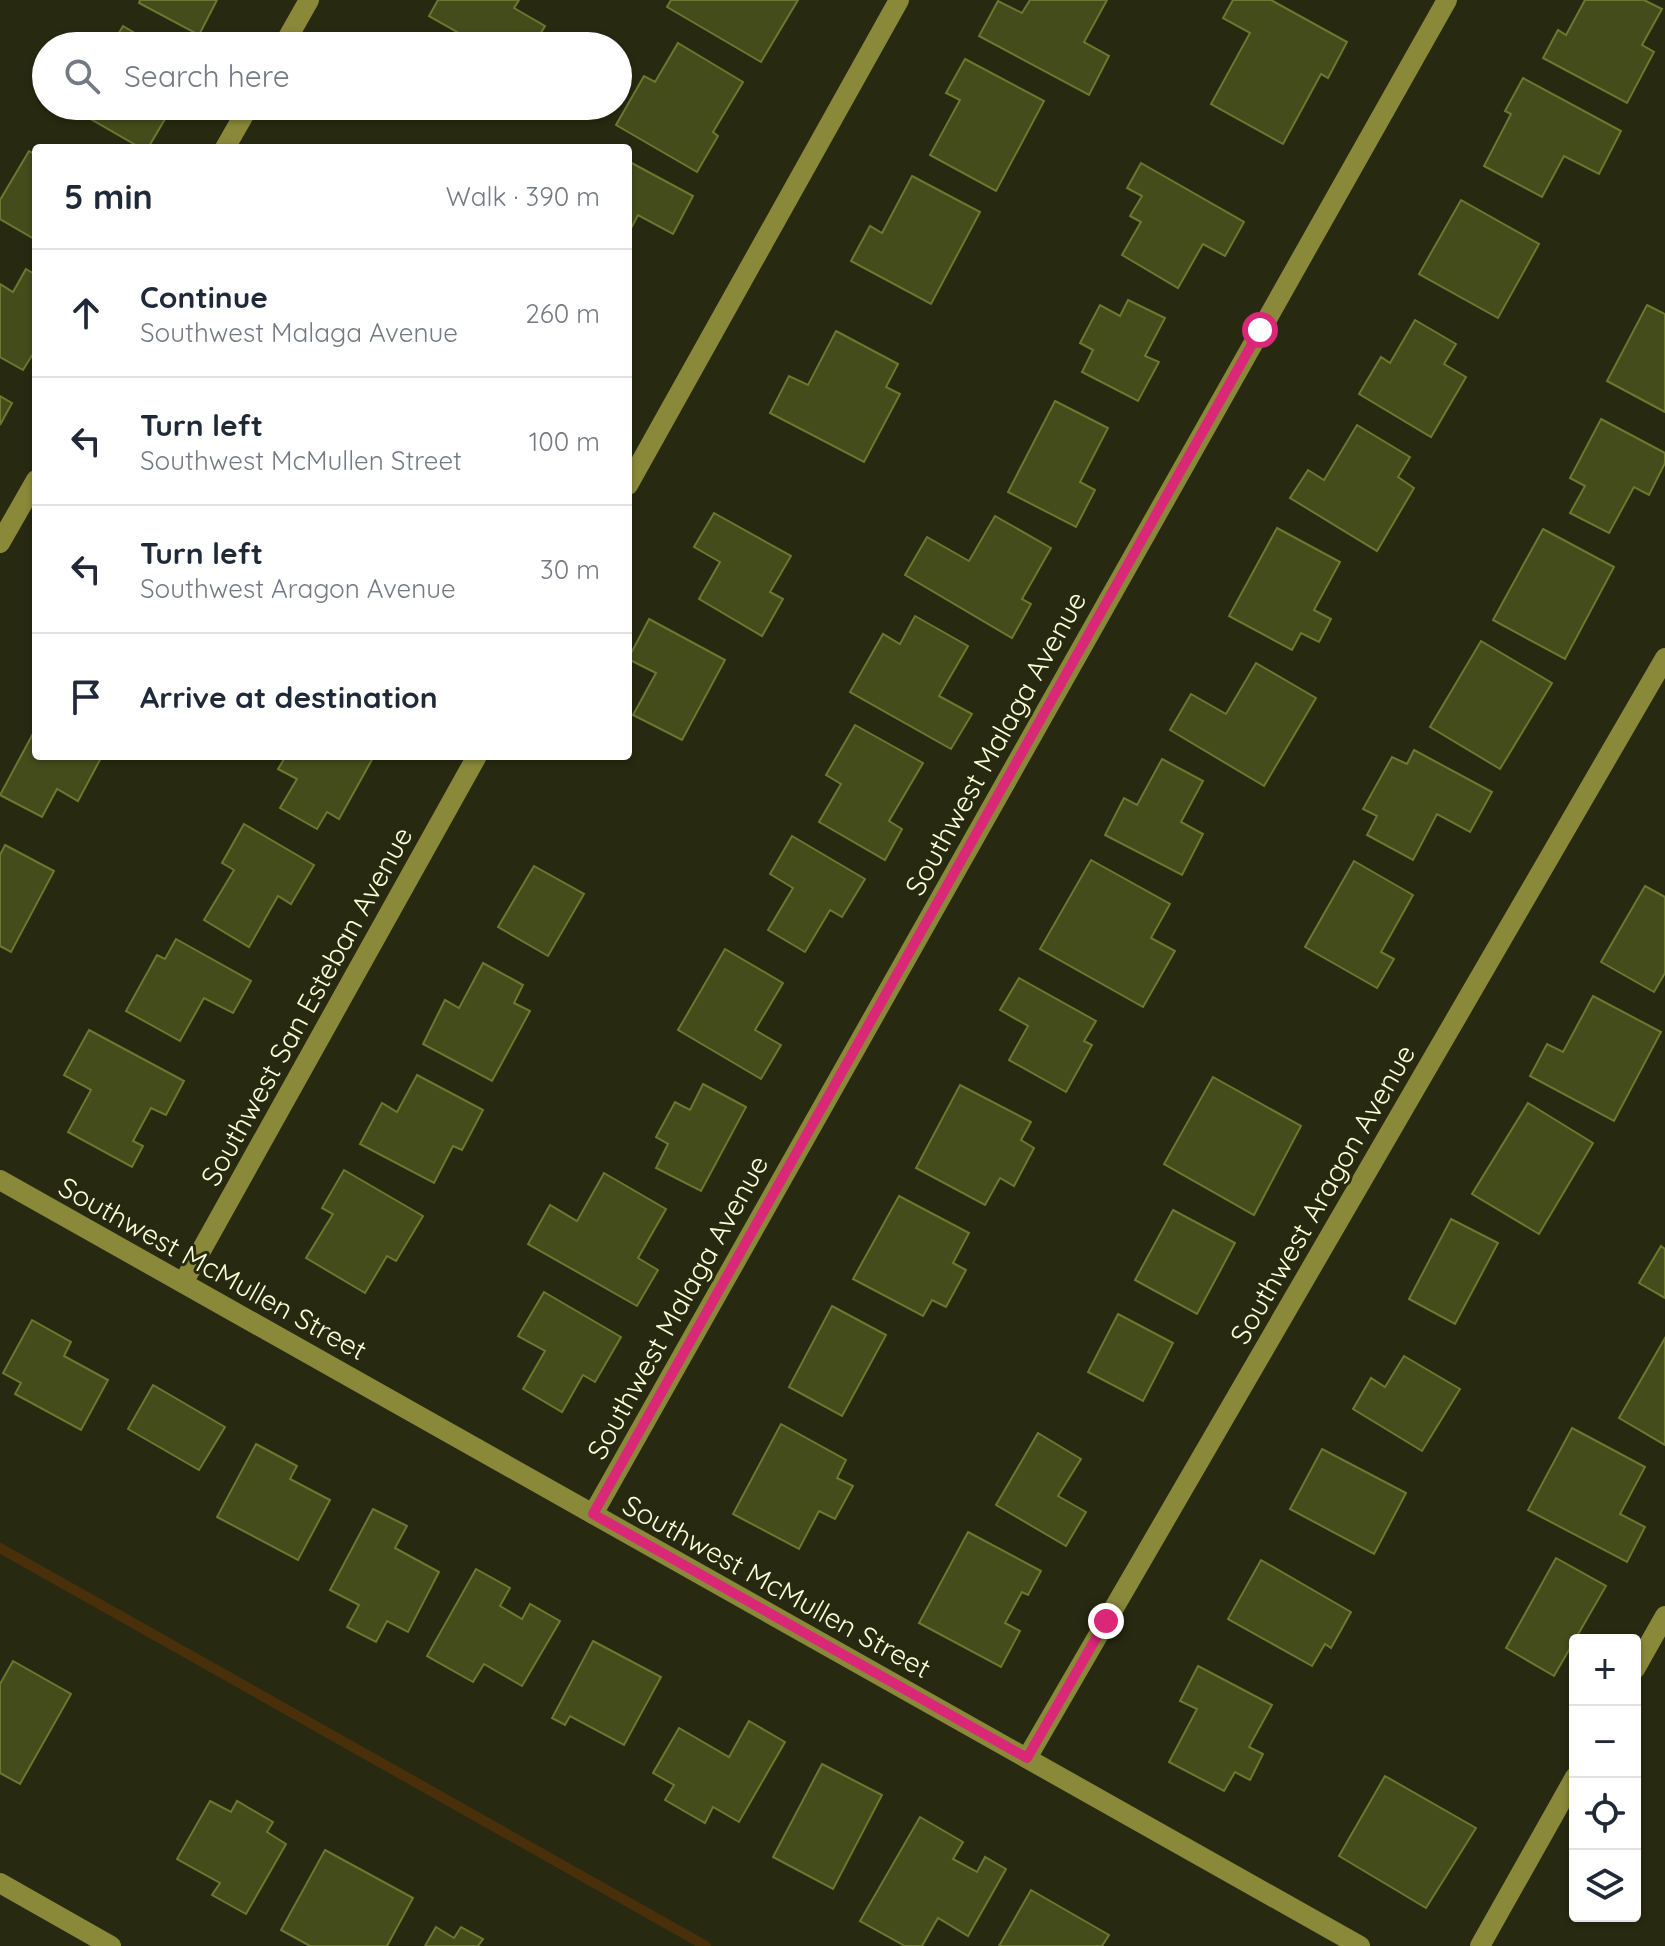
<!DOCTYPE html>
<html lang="en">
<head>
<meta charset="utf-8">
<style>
	:root { --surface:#fff; --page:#f6f6f7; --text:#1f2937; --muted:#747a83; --line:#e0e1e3 }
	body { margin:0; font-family:Quicksand,sans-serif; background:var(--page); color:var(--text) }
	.controls { position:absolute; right:24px; bottom:24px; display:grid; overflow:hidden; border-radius:8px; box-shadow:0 2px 6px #0004 }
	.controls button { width:72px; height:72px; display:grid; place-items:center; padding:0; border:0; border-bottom:2px solid var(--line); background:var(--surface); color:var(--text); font:40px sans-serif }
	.stop { position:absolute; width:24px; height:24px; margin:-18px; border:6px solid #db2777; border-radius:50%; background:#fff }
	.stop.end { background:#db2777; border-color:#fff; box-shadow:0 2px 8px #0008 }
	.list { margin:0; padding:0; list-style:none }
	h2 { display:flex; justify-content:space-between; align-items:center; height:104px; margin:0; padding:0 32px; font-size:34px }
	h2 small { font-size:26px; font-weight:400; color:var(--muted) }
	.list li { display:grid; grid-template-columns:52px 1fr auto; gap:24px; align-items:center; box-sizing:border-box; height:128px; padding:0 32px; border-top:2px solid var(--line) }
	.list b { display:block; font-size:30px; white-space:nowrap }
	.list p { margin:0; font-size:26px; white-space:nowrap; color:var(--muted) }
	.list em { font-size:26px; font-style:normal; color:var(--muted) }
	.icon { flex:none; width:44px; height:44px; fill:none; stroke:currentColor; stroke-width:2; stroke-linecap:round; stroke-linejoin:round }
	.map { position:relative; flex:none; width:1665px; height:1946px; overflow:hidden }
	.search { position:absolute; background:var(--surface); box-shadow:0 2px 6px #0004; left:32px; top:32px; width:600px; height:88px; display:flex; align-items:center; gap:20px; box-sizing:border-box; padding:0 28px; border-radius:44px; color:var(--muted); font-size:30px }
	.panel { position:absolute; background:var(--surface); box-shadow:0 2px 6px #0004; left:32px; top:144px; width:600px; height:616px; border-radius:8px }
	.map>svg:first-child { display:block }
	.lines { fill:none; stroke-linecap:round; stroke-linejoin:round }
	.stream { stroke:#4a300a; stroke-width:10 }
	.building { fill:#444c1c; stroke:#6c782d; stroke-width:2 }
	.minor { stroke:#8a893a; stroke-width:20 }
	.route { stroke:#db2777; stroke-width:10 }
	.labels { text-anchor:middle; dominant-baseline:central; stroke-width:6; stroke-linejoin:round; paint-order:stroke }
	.street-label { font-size:28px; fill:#fcffd9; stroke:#272a10 }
</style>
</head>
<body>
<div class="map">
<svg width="1665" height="1946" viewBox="0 0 1665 1946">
	<rect width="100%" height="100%" fill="#272a10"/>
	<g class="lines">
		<path class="stream" d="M0,1548L706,1946"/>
	</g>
	<g class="building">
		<path d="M140,0H217L199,35L139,3Z"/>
		<path d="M438,0H519L514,8L545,26L533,46H482L429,16Z"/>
		<path d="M671,0H798L761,62L667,7Z"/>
		<path d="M1030,0H1107L1084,42L1109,56L1089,95L979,36L998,1L1022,13Z"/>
		<path d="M1233,0H1271L1347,42L1328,78L1321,74L1283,144L1211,104L1250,33L1223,18Z"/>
		<path d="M1585,0H1644L1662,9L1642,45L1654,52L1627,103L1543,58L1558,30L1566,35Z"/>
		<path d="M123,26L157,46H111Z"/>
		<path d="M678,43L743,82L713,132L718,136L697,172L616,125L644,76L655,82Z"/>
		<path d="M965,59L1044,101L996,191L930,155L960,100L946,93Z"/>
		<path d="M1523,78L1621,131L1599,174L1564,156L1542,197L1484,166L1511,114L1505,111Z"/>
		<path d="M68,106H155L152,111L165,119L148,148H141Z"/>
		<path d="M29,151L36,155V240L0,219V200Z"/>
		<path d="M628,161L693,196L673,234L638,215L628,234Z"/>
		<path d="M1141,163L1244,222L1225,256L1203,244L1178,288L1122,255L1141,222L1130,216L1142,196L1127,188Z"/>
		<path d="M912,176L980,212L931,304L851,261L870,226L882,233Z"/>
		<path d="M1461,200L1539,244L1498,318L1419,274Z"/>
		<path d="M26,269L36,275V349L23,370L0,357V284L13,292Z"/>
		<path d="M1128,300L1165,318L1145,356L1159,362L1138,401L1082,372L1093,350L1080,343L1100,305L1120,316Z"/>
		<path d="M1647,305L1665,314V412L1607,381Z"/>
		<path d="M1415,320L1456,344L1444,364L1466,377L1431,437L1359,394L1381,357L1390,363Z"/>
		<path d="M836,331L898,364L886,387L900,394L864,462L770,413L789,376L808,385Z"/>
		<path d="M0,396L12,403L0,425Z"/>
		<path d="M1055,401L1108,428L1080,482L1095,490L1076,527L1008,492Z"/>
		<path d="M1601,419L1665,453V463L1649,495L1634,487L1609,533L1570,513L1585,486L1570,478Z"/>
		<path d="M1357,425L1410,457L1398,477L1414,488L1377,551L1290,498L1308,470L1324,480Z"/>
		<path d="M714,513L791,556L770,592L783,599L762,636L699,599L720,562L694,547Z"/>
		<path d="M995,516L1051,548L1022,599L1031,604L1012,638L905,575L927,537L969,561Z"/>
		<path d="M1277,528L1340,562L1314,610L1331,619L1319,642L1301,633L1292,650L1229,616Z"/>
		<path d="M1543,529L1614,567L1565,659L1493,620Z"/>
		<path d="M915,616L968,646L939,696L972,714L951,749L850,692L883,634L900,644Z"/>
		<path d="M649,619L725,660L682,740L633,715L656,673L628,659Z"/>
		<path d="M1481,641L1552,683L1500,769L1430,727Z"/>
		<path d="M1256,663L1316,698L1264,786L1170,730L1191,694L1226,714Z"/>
		<path d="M855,725L923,763L889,821L902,829L885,860L819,822L841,784L826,775Z"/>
		<path d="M36,728V756H102L78,801L57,789L42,817L0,795Z"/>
		<path d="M1414,750L1492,792L1470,832L1437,814L1413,860L1367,835L1377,816L1363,809L1392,757L1407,764Z"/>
		<path d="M286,756H374L339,819L327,812L317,829L280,808L297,779L278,769Z"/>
		<path d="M1162,759L1203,781L1181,822L1203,834L1182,875L1105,835L1124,798L1137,805Z"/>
		<path d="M244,824L314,865L291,904L278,896L249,947L204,920L234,870L222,863Z"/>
		<path d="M792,836L865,879L842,917L830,910L805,952L768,930L793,888L770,874Z"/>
		<path d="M5,845L54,871L11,952L0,946V855Z"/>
		<path d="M1091,860L1170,904L1151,938L1175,951L1143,1007L1040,949Z"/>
		<path d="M1354,861L1413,895L1381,952L1394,959L1377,988L1305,947Z"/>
		<path d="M534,866L584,894L548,956L498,927Z"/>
		<path d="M1645,886L1665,897V973L1654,992L1601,962Z"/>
		<path d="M176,939L251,981L233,1013L204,998L180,1041L126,1011L157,955L165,959Z"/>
		<path d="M725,949L783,983L755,1030L781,1045L761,1079L678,1030Z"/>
		<path d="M483,963L523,985L514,1003L530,1011L492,1081L423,1044L445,1000L459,1008Z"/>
		<path d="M1019,978L1096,1021L1084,1041L1092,1045L1066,1092L1009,1060L1028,1026L1000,1010Z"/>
		<path d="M1593,996L1661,1032L1614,1121L1530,1076L1547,1044L1563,1052Z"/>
		<path d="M89,1030L184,1081L166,1115L151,1108L133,1141L143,1146L132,1167L68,1132L91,1090L64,1075Z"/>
		<path d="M417,1075L483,1110L462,1150L453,1146L434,1183L360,1144L382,1103L397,1112Z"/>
		<path d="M1213,1077L1301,1126L1254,1215L1164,1164Z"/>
		<path d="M703,1084L746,1107L701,1191L656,1168L668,1144L656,1137L675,1102L690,1110Z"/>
		<path d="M960,1085L1031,1122L1021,1140L1034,1148L1014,1186L1000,1178L985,1205L916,1168Z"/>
		<path d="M1528,1103L1593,1143L1539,1234L1472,1194Z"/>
		<path d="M344,1170L423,1216L396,1261L387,1256L365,1293L306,1258L333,1214L322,1208Z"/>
		<path d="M604,1173L666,1209L638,1258L658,1270L637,1306L528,1244L550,1205L577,1221Z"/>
		<path d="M899,1196L969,1233L953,1263L966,1270L946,1307L932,1300L923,1316L853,1279Z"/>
		<path d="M1173,1210L1235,1243L1197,1314L1135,1280Z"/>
		<path d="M1451,1219L1498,1243L1455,1324L1409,1299Z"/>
		<path d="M1661,1246L1665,1249V1298L1639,1283Z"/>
		<path d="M544,1292L621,1337L595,1382L583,1375L562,1412L523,1389L545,1351L518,1336Z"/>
		<path d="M832,1306L886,1335L842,1416L789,1387Z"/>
		<path d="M1118,1314L1173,1343L1143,1401L1088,1372Z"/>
		<path d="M32,1320L71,1342L64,1356L108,1380L81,1430L15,1394L21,1383L3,1373Z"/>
		<path d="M1665,1338V1445L1619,1418Z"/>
		<path d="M1404,1356L1460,1389L1422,1451L1353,1409L1371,1378L1385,1387Z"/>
		<path d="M153,1385L225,1427L199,1470L128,1429Z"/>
		<path d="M781,1424L846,1460L837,1478L853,1486L835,1519L819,1511L799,1549L733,1514Z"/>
		<path d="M1572,1428L1645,1467L1620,1514L1645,1527L1627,1562L1528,1510Z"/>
		<path d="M1038,1433L1081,1459L1058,1496L1086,1512L1066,1546L996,1505Z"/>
		<path d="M256,1444L297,1466L290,1479L330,1500L298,1560L217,1517Z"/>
		<path d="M1322,1449L1406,1493L1374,1554L1290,1509Z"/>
		<path d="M373,1509L407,1526L395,1548L439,1572L408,1632L387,1621L376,1642L347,1627L359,1605L330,1590Z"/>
		<path d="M968,1532L1041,1571L1028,1595L1022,1592L1005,1623L1020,1631L1001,1667L919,1623Z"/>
		<path d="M1556,1558L1606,1586L1554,1676L1506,1648Z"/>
		<path d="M1261,1560L1351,1612L1331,1648L1325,1644L1312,1666L1228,1619Z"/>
		<path d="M476,1569L510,1588L500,1606L522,1619L530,1604L560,1621L522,1686L484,1664L473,1682L427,1656Z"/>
		<path d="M593,1641L661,1677L624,1745L570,1716L565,1725L552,1718Z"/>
		<path d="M13,1661L71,1694L20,1784L0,1773V1684Z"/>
		<path d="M1198,1666L1272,1705L1249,1747L1263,1754L1250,1780L1235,1772L1224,1791L1169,1762L1197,1709L1180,1701Z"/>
		<path d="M749,1721L785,1742L739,1822L713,1807L705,1823L665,1800L674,1785L653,1773L679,1728L729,1757Z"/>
		<path d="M822,1764L882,1795L833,1889L773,1857Z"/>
		<path d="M1385,1776L1476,1828L1426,1908L1339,1856Z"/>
		<path d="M210,1801L231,1812L237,1801L273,1822L267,1832L286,1844L246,1914L212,1895L220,1883L177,1859Z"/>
		<path d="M920,1817L963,1842L953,1859L977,1872L985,1857L1006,1869L968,1936L938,1918L922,1946H905L860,1921Z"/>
		<path d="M325,1850L413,1898L387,1946H310L281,1930Z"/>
		<path d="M1031,1890L1109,1935L1102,1946H999Z"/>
		<path d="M436,1927L454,1938L461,1927L483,1939L478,1946H425Z"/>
	</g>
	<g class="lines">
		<g class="minor">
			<path d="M283,46L309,0"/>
			<path d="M225,148L249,106"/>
			<path d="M628,485L899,0"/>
			<path d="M0,543L36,480"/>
			<path d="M0,1180L1360,1946"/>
			<path d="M183,1283L477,756"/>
			<path d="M593,1514L1447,0"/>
			<path d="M1635,1669L1665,1616"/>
			<path d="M1027,1758L1665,658"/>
			<path d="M0,1883L111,1946"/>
			<path d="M1480,1946L1575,1777"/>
		</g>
	</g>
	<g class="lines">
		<path class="route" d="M1106,1621L1027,1758L593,1514L1260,330"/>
	</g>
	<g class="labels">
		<g class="street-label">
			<text transform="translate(995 743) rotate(-61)">Southwest Malaga Avenue</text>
			<text transform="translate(306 1006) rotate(-61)">Southwest San Esteban Avenue</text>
			<text transform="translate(1322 1194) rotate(-60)">Southwest Aragon Avenue</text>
			<text transform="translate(213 1268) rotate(29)">Southwest McMullen Street</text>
			<text transform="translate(677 1307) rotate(-61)">Southwest Malaga Avenue</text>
			<text transform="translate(777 1586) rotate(29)">Southwest McMullen Street</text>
		</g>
	</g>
</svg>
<div class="controls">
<button>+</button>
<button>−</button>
<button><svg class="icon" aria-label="locate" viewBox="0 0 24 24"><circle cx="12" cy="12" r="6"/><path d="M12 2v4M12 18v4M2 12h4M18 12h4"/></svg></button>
<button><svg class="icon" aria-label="layers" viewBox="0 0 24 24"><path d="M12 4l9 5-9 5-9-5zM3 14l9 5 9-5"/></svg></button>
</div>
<div class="stop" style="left:1260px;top:330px"></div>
<div class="stop end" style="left:1106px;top:1621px"></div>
<div class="search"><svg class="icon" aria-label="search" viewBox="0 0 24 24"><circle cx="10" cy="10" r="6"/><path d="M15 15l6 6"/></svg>Search here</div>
<section class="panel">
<h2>5 min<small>Walk · 390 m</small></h2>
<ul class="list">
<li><svg class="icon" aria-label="ahead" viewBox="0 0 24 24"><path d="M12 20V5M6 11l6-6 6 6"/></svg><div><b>Continue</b><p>Southwest Malaga Avenue</p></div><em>260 m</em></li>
<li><svg class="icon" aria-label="left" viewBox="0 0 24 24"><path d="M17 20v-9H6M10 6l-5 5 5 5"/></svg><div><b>Turn left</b><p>Southwest McMullen Street</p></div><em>100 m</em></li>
<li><svg class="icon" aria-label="left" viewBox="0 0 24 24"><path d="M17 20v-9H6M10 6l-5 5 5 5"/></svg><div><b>Turn left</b><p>Southwest Aragon Avenue</p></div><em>30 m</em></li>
<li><svg class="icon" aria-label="arrive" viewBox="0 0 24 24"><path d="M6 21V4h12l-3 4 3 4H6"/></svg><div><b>Arrive at destination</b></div></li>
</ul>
</section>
</div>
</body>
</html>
